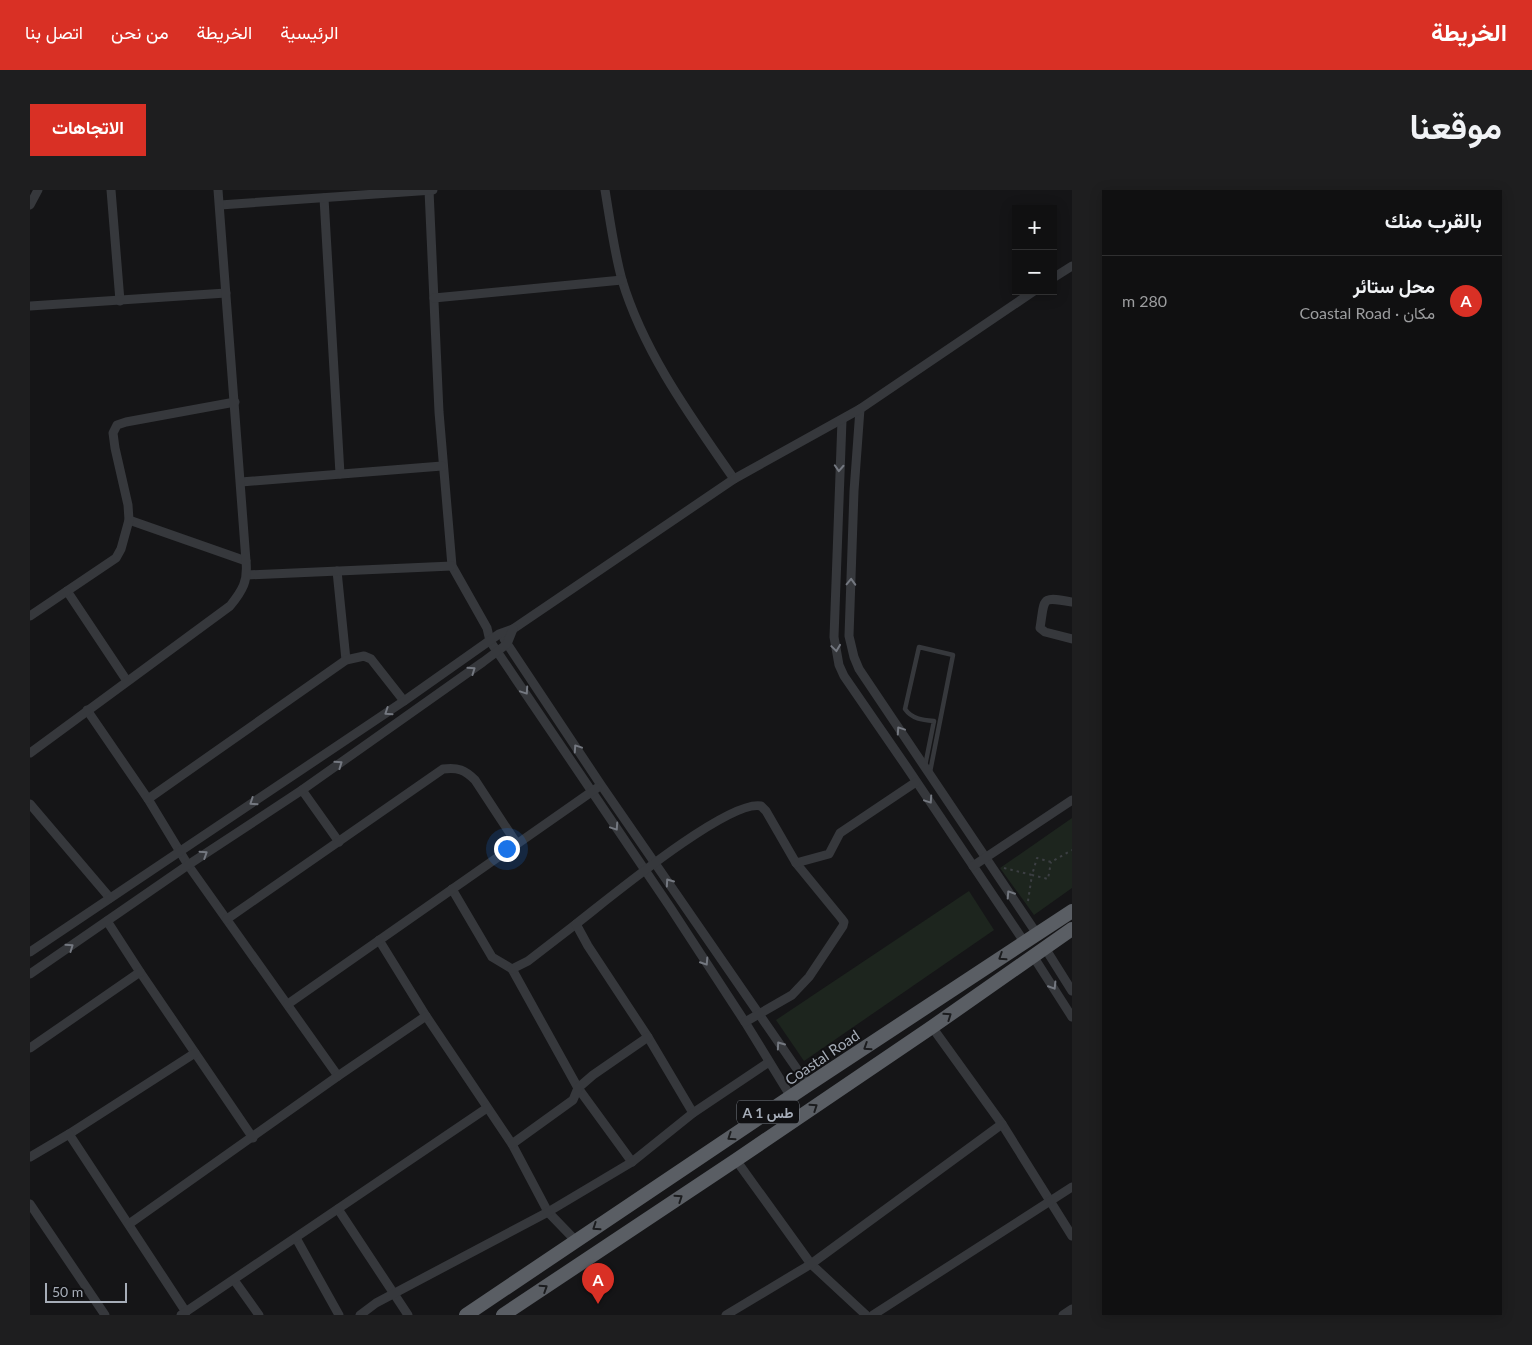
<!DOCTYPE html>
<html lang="ar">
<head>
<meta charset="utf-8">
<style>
	:root { --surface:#101011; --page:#1e1e1f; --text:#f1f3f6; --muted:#9c9d9f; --line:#303031; --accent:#d93025 }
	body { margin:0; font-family:Lato,Vazirmatn,sans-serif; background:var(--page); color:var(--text); direction:rtl }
	.controls { position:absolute; right:15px; top:15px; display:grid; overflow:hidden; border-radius:0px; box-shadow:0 2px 12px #0003 }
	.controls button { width:45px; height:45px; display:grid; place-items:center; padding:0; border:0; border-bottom:1px solid var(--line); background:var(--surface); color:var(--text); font:25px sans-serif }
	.scale { position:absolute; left:15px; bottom:12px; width:82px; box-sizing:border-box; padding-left:5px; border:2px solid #a6adb8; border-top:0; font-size:14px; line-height:18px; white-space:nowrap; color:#a6adb8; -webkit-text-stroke:4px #101012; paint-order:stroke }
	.you { position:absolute; left:476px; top:658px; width:18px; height:18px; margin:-12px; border:4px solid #fff; border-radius:50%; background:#1a73e8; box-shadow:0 0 0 8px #1a73e833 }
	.badge { display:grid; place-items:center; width:32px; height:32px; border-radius:50%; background:var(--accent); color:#fff; font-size:16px; font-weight:700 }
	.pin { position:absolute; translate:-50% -41px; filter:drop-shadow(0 1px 2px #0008) }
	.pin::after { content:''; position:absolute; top:26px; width:18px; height:15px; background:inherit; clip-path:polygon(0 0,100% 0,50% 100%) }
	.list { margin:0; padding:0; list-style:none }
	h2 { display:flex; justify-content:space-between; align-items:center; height:65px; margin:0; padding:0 20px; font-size:21px }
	h2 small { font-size:16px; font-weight:400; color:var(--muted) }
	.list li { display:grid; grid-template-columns:32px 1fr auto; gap:15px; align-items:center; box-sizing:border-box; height:90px; padding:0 20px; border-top:1px solid var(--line) }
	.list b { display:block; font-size:19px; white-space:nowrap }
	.list p { margin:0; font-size:16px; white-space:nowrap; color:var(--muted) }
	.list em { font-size:16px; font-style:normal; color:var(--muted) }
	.map { position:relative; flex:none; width:1042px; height:1125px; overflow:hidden; direction:ltr; border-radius:0px }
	header { display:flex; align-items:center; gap:30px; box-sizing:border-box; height:70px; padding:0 25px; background:var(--accent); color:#fff }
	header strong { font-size:24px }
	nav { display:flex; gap:28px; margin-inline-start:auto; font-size:18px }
	.intro { display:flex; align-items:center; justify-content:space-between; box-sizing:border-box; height:120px; padding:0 30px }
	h1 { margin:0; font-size:35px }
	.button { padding:12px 22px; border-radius:0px; background:var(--accent); color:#fff; font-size:18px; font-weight:700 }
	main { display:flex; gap:30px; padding:0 30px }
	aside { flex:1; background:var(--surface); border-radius:0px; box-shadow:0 2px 12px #0003 }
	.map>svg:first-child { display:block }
	.green { fill:#1d251e }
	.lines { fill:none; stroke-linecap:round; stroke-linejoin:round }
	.path { stroke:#3c3f43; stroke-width:2; stroke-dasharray:2.5 4; stroke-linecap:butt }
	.service { stroke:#36383c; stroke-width:4.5 }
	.minor { stroke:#36383c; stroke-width:9 }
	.trunk { stroke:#5a5e64; stroke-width:14 }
	.oneway { stroke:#747880 }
	.oneway2 { stroke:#1b1c1e }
	.labels { text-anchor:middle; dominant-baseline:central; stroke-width:4; stroke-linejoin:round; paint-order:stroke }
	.shield { fill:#101012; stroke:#797e86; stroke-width:1 }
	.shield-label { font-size:14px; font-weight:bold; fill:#a6adb8 }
	.street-label { font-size:15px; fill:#a6adb8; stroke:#101012 }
</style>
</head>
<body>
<header>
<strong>الخريطة</strong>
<nav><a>الرئيسية</a><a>الخريطة</a><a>من نحن</a><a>اتصل بنا</a></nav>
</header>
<div class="intro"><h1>موقعنا</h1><a class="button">الاتجاهات</a></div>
<main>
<aside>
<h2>بالقرب منك<small></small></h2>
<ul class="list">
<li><span class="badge">A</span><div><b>محل ستائر</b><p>مكان · Coastal Road</p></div><em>280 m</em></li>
</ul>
</aside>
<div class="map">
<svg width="1042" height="1125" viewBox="0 0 1042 1125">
	<rect width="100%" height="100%" fill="#151517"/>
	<g class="green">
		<path d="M1042,628V698L1004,725L970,678Z"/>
		<path d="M939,701L964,740L774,871L746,830Z"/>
	</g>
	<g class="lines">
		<g class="path">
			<path d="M974,678L1002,685L1007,668L1021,672L1042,660"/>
			<path d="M998,711L1002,685L1018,689L1021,672"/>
		</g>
		<path class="service" d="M895,576L904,531C892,530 882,529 875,519L889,457L923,465L900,582"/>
		<g class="minor">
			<path d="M81,0L90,111"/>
			<path d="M399,0L409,222L422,376L457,438L460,451L640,717L715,832L761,907"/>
			<path d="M575,0C580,30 584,61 592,90C614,163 661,227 704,289"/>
			<path d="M294,8L310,284"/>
			<path d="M0,15L8,0"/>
			<path d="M190,15L403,0"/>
			<path d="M1023,88L1042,76"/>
			<path d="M404,108L592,90"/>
			<path d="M0,116L196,103"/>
			<path d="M830,219L824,301L819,446L824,467L829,479L1007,744"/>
			<path d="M812,230L804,447L809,475L814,486L876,576L995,753"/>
			<path d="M211,292L412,276"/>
			<path d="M99,330L216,371"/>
			<path d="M307,381L316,470"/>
			<path d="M217,385L422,376"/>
			<path d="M37,401L97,491"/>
			<path d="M1042,412C1010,406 1015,408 1010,438L1015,442L1042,449"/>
			<path d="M0,426L86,368L91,359L99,330L98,315L85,258L83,243L87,235L96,232L205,212"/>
			<path d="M474,449L571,595L778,895"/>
			<path d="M57,520L118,609L158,675L308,886"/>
			<path d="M0,563L200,416C213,400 218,391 216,371L188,0"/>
			<path d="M272,600L309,652"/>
			<path d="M118,609L316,470L334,466L341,469L374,511"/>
			<path d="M0,614L80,708"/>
			<path d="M943,676L1042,610"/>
			<path d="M422,699L462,767L482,779L548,898L602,972"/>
			<path d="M197,729L413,579C428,577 435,580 445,590L487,654"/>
			<path d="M77,731L110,782L223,948"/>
			<path d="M349,750L396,826L482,954L518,1022L546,1051"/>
			<path d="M1015,758L1042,801"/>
			<path d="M0,762L374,511L469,444L483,439L704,289L830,219L1004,101"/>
			<path d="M1003,766L1042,827"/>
			<path d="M482,779L498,771L546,734"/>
			<path d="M0,784L158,675L272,600L453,472L477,454L483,439"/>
			<path d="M258,814L567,598"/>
			<path d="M715,832L762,805L779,787L813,736L814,732L811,728L766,673"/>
			<path d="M902,837L972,934L1042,1046"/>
			<path d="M0,858L110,782"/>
			<path d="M663,923L618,847L558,756L546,734C577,710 698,609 731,616L736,621L766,673L799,664L810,643L886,592"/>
			<path d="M39,944L165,863"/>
			<path d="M482,954L543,910L548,898L563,885L618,847"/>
			<path d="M0,967L39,944L156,1122"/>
			<path d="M706,970L781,1074L836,1125"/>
			<path d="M0,1014L75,1125"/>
			<path d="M308,1019L378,1125"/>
			<path d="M99,1034L308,886L396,826"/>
			<path d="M266,1048L309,1125"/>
			<path d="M204,1090L229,1125"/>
			<path d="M151,1125L457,918"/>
			<path d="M330,1125L346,1113L518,1022L602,972L663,923L739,872"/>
			<path d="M696,1125L781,1074L972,934"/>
			<path d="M843,1125L1042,997"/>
			<path d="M1033,1125L1042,1119"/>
		</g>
		<g class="trunk">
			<path d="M436,1125L778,895L1042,721"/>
			<path d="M473,1125L706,970L902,837L1042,739"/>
		</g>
	</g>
	<defs><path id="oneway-chevron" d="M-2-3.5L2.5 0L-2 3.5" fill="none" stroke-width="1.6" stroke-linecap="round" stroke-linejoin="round" transform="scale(1.25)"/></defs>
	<g class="oneway">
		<use href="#oneway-chevron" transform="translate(809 278) rotate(93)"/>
		<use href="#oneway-chevron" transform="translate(821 392) rotate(-88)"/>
		<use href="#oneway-chevron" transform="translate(806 458) rotate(82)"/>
		<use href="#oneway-chevron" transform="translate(442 480) rotate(-35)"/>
		<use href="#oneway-chevron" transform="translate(495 501) rotate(56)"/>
		<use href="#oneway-chevron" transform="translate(358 522) rotate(146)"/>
		<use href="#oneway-chevron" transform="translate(870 540) rotate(-124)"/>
		<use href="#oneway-chevron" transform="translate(547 558) rotate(-124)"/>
		<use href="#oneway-chevron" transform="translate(309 574) rotate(-35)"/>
		<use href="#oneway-chevron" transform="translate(899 610) rotate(56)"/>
		<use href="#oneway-chevron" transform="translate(223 612) rotate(146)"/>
		<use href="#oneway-chevron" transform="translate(585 637) rotate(56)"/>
		<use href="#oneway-chevron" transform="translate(174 664) rotate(-33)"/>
		<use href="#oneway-chevron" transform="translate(639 692) rotate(-125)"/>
		<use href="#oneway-chevron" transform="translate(980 704) rotate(-123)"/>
		<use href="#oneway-chevron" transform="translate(40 757) rotate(-35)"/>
		<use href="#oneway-chevron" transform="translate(675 772) rotate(57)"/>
		<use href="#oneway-chevron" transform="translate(1023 796) rotate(58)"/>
		<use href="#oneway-chevron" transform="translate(750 855) rotate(-125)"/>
	</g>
	<g class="oneway2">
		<use href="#oneway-chevron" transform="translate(972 767) rotate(147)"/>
		<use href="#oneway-chevron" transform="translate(918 826) rotate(-35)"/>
		<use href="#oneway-chevron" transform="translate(837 857) rotate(147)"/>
		<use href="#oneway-chevron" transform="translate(784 917) rotate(-34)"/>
		<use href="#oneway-chevron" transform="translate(701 947) rotate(146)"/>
		<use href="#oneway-chevron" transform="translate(649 1008) rotate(-34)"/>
		<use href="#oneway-chevron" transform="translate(566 1037) rotate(146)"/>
		<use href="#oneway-chevron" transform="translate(514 1098) rotate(-33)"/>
	</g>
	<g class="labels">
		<rect class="shield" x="707" y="910.5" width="62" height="23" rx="4"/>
		<g class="shield-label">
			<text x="738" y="922">A 1 طس</text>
		</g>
		<g class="street-label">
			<text transform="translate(792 867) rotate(-34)">Coastal Road</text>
		</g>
	</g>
</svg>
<div class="controls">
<button>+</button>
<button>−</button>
</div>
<div class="scale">50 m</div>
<div class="you"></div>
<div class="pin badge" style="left:568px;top:1114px">A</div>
</div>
</main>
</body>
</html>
